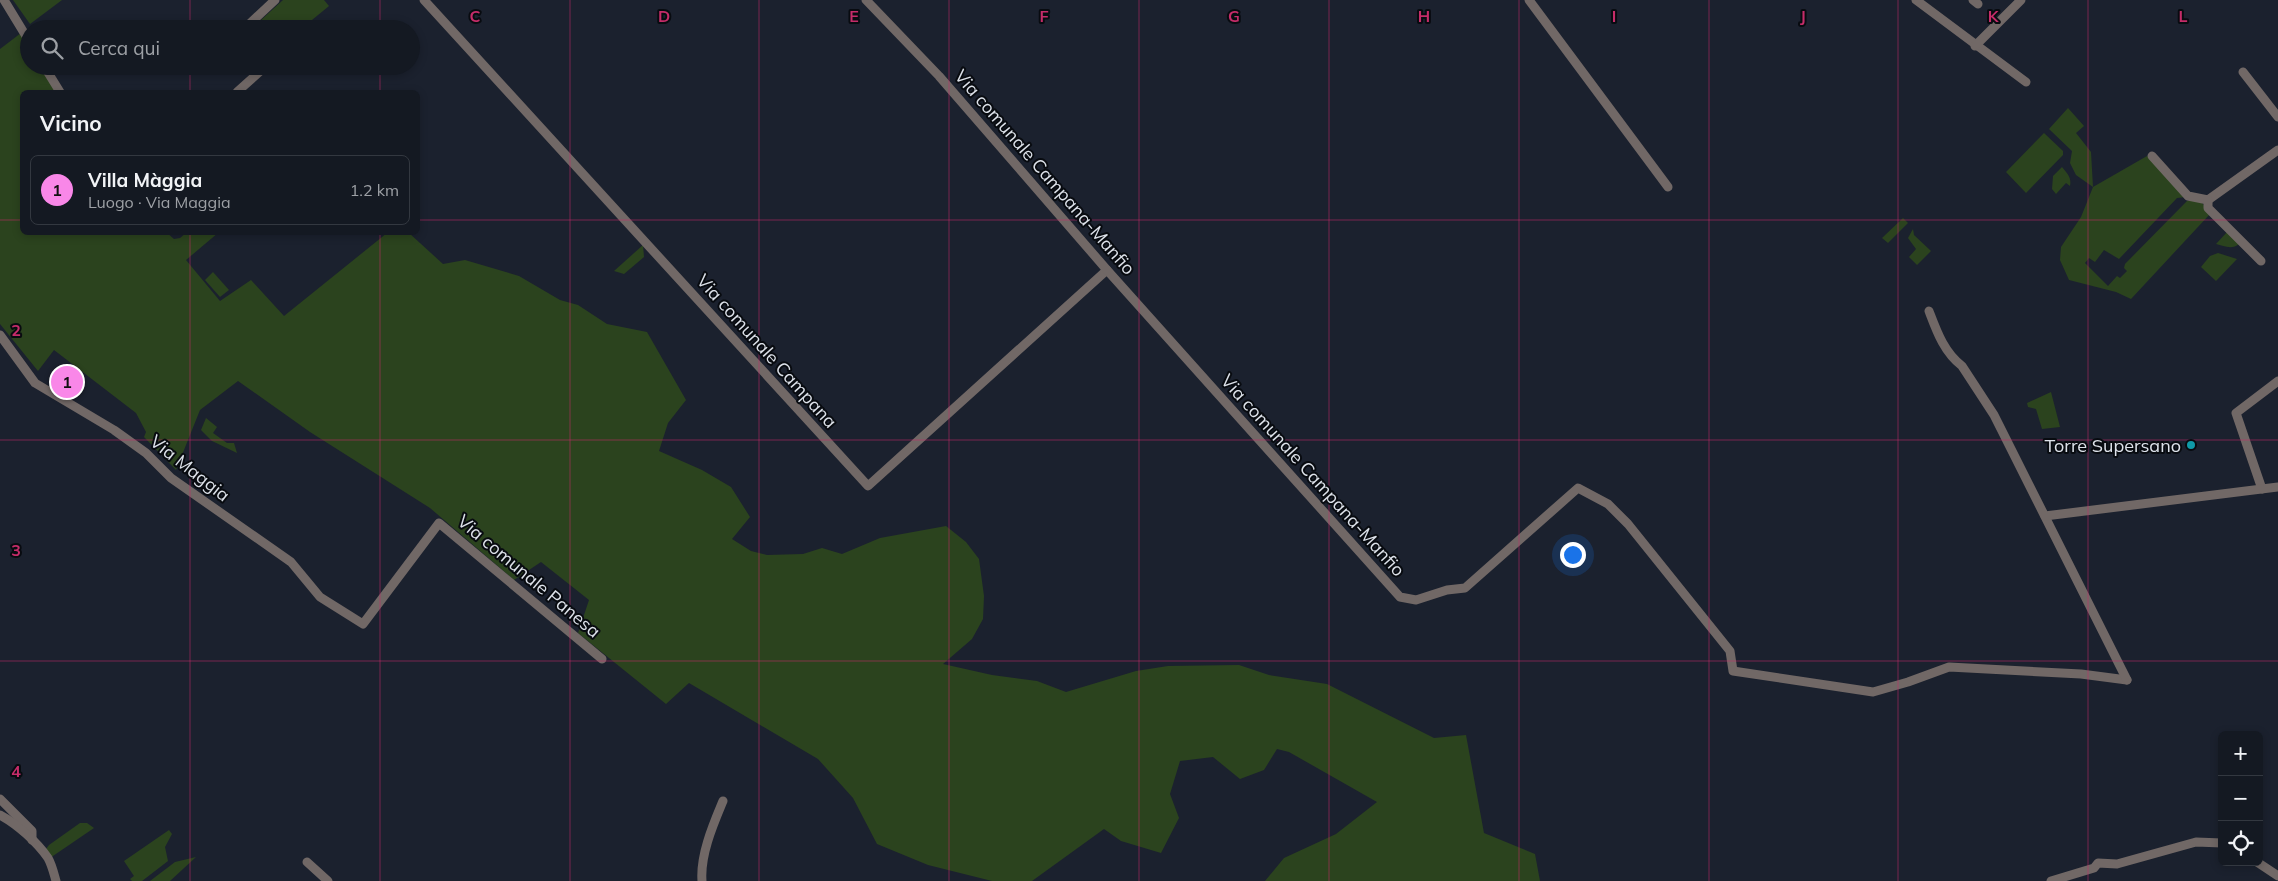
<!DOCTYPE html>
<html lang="it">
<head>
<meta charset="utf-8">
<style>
	:root { --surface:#141922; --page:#21262f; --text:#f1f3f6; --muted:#9da0a5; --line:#333840; --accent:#f987e8 }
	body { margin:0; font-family:Mulish,sans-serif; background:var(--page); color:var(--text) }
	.controls { position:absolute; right:15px; bottom:15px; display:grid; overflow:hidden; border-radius:8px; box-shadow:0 2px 8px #0003 }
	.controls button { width:45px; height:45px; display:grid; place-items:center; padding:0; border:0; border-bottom:1px solid var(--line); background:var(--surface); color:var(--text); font:25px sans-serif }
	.you { position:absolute; left:1572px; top:554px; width:18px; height:18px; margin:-12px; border:4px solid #fff; border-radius:50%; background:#1a73e8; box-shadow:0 0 0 8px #1a73e833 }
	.badge { display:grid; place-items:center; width:32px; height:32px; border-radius:50%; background:var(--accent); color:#111; font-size:16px; font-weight:700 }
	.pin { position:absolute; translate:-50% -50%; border:2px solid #fff; box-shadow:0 1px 5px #0006 }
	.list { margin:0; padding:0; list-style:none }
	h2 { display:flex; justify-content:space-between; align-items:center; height:65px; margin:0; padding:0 20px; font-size:21px }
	h2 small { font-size:16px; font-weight:400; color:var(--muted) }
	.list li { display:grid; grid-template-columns:32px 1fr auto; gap:15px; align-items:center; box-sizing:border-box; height:70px; margin:0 10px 10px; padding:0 10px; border:1px solid var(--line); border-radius:8px }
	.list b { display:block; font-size:19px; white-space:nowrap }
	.list p { margin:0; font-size:16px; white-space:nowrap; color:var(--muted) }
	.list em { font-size:16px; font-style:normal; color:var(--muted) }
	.icon { flex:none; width:28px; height:28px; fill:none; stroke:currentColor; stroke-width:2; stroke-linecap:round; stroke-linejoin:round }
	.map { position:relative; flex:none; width:2278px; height:881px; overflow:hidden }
	.search { position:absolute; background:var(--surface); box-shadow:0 2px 8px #0003; left:20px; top:20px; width:400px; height:55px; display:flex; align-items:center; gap:12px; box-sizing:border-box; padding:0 18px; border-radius:28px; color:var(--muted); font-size:19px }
	.panel { position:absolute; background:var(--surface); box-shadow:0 2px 8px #0003; left:20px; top:90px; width:400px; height:145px; border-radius:8px }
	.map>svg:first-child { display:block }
	.green { fill:#2b431e }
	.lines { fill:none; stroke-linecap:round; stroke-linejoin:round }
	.minor { stroke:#716866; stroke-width:9 }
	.grid { fill:none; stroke:#c52c69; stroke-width:1; stroke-opacity:0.55 }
	.culture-dot { fill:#0f9aa8; stroke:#080b10; stroke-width:2 }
	.labels { text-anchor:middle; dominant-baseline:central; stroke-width:4; stroke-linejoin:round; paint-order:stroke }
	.street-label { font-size:18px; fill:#dde2ea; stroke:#080b10 }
	.poi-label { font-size:18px; fill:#dde2ea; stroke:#080b10; text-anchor:end }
	.grid-label { font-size:16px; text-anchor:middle; font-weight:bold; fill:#c52c69; stroke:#080b10; stroke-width:4; stroke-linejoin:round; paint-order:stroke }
</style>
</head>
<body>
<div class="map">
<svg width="2278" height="881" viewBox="0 0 2278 881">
	<rect width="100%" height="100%" fill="#1b212e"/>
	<g class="green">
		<path d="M13,0H62L30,24Z"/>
		<path d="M283,0H324L329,6L301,29H267L260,21Z"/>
		<path d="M21,33L29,46V66H41L58,92H22V232H166L174,239L180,238L186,233H218L186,260L220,301L251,280L284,316L387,233H409L443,264L465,260L519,276L560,300L578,305L607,324L647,332L686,400L668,423L659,451L702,470L731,487L750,517L732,539L751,551L767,555L803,554L822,548L842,554L880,538L946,526L966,542L979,559L984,596L983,619L972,639L943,664L992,675L1037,681L1066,692L1136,671L1168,666L1239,665L1269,675L1327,684L1434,738L1466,735L1484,833L1535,854L1540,881H1265L1284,858L1336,834L1377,802L1289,752L1277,749L1264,770L1240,779L1213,757L1180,761L1170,794L1179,818L1161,853L1121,841L1104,829L1032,881H992L928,865L877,844L853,798L818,759L689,683L666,704L578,633L589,600L541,562L514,580L430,508L310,432L238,381L200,410L176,470L144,437L146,432L136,413L54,350L38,371L0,324V49Z"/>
		<path d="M2068,108L2084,126L2076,133L2091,152L2093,187L2147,156L2186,197L2177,198L2119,259L2104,250L2095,262L2089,258L2085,263L2108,286L2117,276L2120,278L2127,271L2124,268L2125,264L2187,201L2200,200L2210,214L2131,299L2116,292L2069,280L2060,260L2061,247L2081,217L2093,187L2076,175L2070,163L2072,151L2049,129Z"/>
		<path d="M2044,133L2063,151V155L2026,193L2006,172Z"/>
		<path d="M2062,167C2067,173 2072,178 2070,186L2066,183L2056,194L2052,189L2053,176Z"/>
		<path d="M1903,218L1908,223L1888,243L1882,238Z"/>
		<path d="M1913,229L1914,235L1931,251L1917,265L1909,257L1916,249L1908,238Z"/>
		<path d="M2227,232L2239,244C2232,250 2224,246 2216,244Z"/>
		<path d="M643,245L644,257L624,274L614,271Z"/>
		<path d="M2218,253L2237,259L2216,281L2201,267L2210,256Z"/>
		<path d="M213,272L229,290L220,297L205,280Z"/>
		<path d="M2051,392L2060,427L2042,429L2036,409L2028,407L2027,403Z"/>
		<path d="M206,418L217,427L213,433L227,443H234L237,453L212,441L201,430Z"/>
		<path d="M80,823H87L94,828L50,858L46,849L49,845Z"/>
		<path d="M169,830L172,834L165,847L168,861L142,881H132L130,879L134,876L124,861Z"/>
		<path d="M196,857L170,881H150L175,862Z"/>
	</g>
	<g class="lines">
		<g class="minor">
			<path d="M4,0L29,41"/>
			<path d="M424,0L868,486L1107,270"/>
			<path d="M866,0L939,76L1107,270L1400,597L1416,600L1447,590L1465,588L1578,488L1608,504L1628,524L1730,651L1733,671L1873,692L1908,682L1949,667L2081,674L2127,680"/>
			<path d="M1529,0L1668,187"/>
			<path d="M1916,0L2026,82"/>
			<path d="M1973,0L1978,4"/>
			<path d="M244,29L275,0"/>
			<path d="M1975,46L2021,0"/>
			<path d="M44,66L60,92"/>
			<path d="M2243,72L2278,117"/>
			<path d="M237,92L266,66"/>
			<path d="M2152,156L2188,196L2208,200L2278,150"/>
			<path d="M2208,200V208L2261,261"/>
			<path d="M1929,311C1937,332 1944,352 1962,366L1994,415L2127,680"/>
			<path d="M0,335L35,383L114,430L146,453L171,478L291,562L320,597L363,624L439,523L602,659"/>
			<path d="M2262,489L2236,413L2278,381"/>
			<path d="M2045,516L2278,487"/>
			<path d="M0,799L32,831V840"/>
			<path d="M0,815C17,824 37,842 48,858C52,865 54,874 56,881"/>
			<path d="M307,862L328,881"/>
			<path d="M2257,862L2278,876"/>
			<path d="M702,881C700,855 713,825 723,801"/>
			<path d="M2051,881L2094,868L2098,863L2117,864L2196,842L2222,843"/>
		</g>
	</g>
	<path class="grid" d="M190,0V29M380,0V29M570,0V881M759,0V881M949,0V881M1139,0V881M1329,0V881M1519,0V881M1709,0V881M1898,0V881M2088,0V881M190,66V92M380,66V92M0,220H22M418,220H2278M190,232V881M380,232V881M0,440H2278M0,661H2278"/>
	<circle class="culture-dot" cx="2191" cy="445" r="5"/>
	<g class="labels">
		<g class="street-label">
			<text transform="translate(1045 172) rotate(49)">Via comunale Campana-Manfio</text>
			<text transform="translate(767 351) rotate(48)">Via comunale Campana</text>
			<text transform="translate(190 468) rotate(38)">Via Maggia</text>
			<text transform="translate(1313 475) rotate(48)">Via comunale Campana-Manfio</text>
			<text transform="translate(529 576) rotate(40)">Via comunale Panesa</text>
		</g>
		<g class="poi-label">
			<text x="2181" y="445">Torre Supersano</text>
		</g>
	</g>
	<g class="grid-label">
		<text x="475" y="22">C</text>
		<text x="664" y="22">D</text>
		<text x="854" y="22">E</text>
		<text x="1044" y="22">F</text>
		<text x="1234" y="22">G</text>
		<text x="1424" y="22">H</text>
		<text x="1614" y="22">I</text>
		<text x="1803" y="22">J</text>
		<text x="1993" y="22">K</text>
		<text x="2183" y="22">L</text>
		<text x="16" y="336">2</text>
		<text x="16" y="556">3</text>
		<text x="16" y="777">4</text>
	</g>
</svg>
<div class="controls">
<button>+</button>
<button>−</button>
<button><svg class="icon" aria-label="locate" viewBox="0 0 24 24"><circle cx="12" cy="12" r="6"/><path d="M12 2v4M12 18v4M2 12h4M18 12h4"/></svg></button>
</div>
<div class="you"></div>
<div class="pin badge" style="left:67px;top:382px">1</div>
<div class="search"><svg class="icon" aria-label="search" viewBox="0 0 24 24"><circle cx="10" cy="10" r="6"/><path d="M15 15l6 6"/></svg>Cerca qui</div>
<section class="panel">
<h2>Vicino<small></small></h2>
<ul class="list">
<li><span class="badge">1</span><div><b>Villa Màggia</b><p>Luogo · Via Maggia</p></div><em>1.2 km</em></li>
</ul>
</section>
</div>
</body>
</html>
